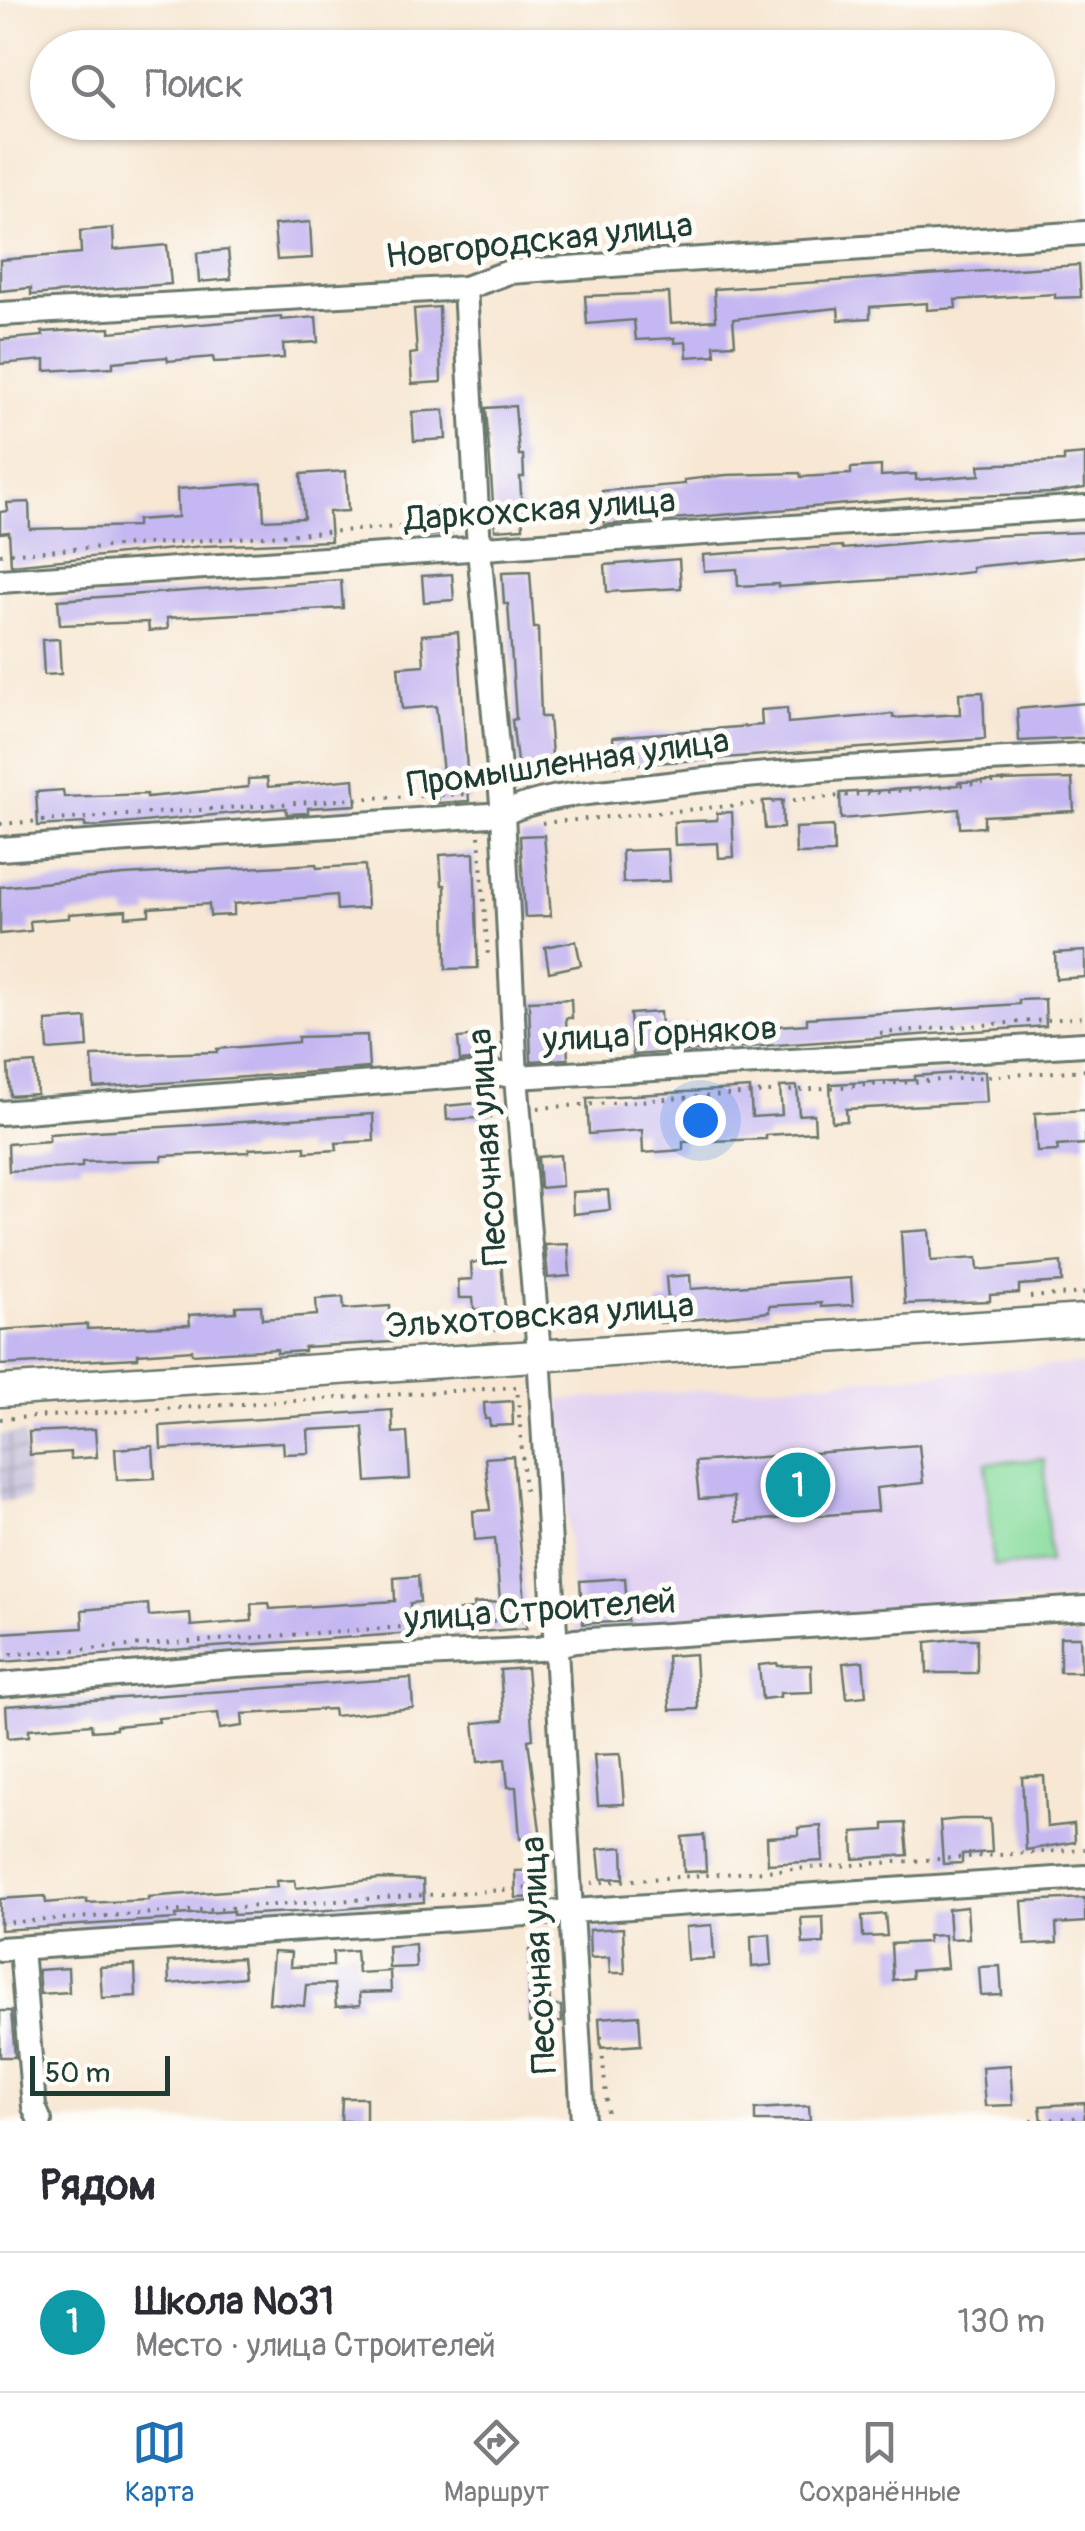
<!DOCTYPE html>
<html lang="ru">
<head>
<meta charset="utf-8">
<style>
	:root { --surface:#fff; --page:#f2f2f3; --text:#2b2b33; --muted:#7c7c81; --line:#e1e1e2; --accent:#1f6fb2 }
	body { margin:0; font-family:Pangolin,sans-serif; background:var(--page); color:var(--text) }
	.scale { position:absolute; left:30px; bottom:25px; width:140px; box-sizing:border-box; padding-left:10px; border:5px solid #1f3d34; border-top:0; font-size:28px; line-height:35px; white-space:nowrap; color:#1f3d34; -webkit-text-stroke:8px #fdfcf7; paint-order:stroke }
	.you { position:absolute; left:700px; top:1120px; width:35px; height:35px; margin:-25px; border:8px solid #fff; border-radius:50%; background:#1a73e8; box-shadow:0 0 0 15px #1a73e833 }
	.badge { display:grid; place-items:center; width:65px; height:65px; border-radius:50%; background:var(--accent); color:#fff; font-size:32px; font-weight:700 }
	.pin { position:absolute; translate:-50% -50%; border:5px solid #fff; box-shadow:0 2px 10px #0006 }
	.list { margin:0; padding:0; list-style:none }
	h2 { display:flex; justify-content:space-between; align-items:center; height:130px; margin:0; padding:0 40px; font-size:42px }
	h2 small { font-size:32px; font-weight:400; color:var(--muted) }
	.list li { display:grid; grid-template-columns:65px 1fr auto; gap:30px; align-items:center; box-sizing:border-box; height:140px; padding:0 40px; border-top:2px solid var(--line) }
	.list b { display:block; font-size:38px; white-space:nowrap }
	.list p { margin:0; font-size:32px; white-space:nowrap; color:var(--muted) }
	.list em { font-size:32px; font-style:normal; color:var(--muted) }
	.icon { flex:none; width:55px; height:55px; fill:none; stroke:currentColor; stroke-width:2; stroke-linecap:round; stroke-linejoin:round }
	.map { position:relative; flex:none; width:1085px; height:2121px; overflow:hidden }
	.search { position:absolute; background:var(--surface); box-shadow:0 2px 8px #0004; left:30px; right:30px; top:30px; height:110px; display:flex; align-items:center; gap:25px; box-sizing:border-box; padding:0 35px; border-radius:55px; color:var(--muted); font-size:38px }
	.sheet { height:270px; background:var(--surface) }
	nav { display:flex; justify-content:space-around; align-items:center; box-sizing:border-box; height:140px; border-top:2px solid var(--line); background:var(--surface); font-size:28px; color:var(--muted) }
	nav a { display:grid; justify-items:center; gap:5px }
	nav .on { color:var(--accent) }
	.map>svg:first-child { display:block }
	.built { fill:#e3d3f2 }
	.industrial { fill:url(#industrial-grid) }
	.grass { fill:#88dc9f; stroke:#548c6a; stroke-width:2.5 }
	.building { fill:#c5b7f1 }
	.lines { fill:none; stroke-linecap:round; stroke-linejoin:round }
	.street-casing { stroke:#6b786c; stroke-width:28 }
	.secondary-casing { stroke:#6b786c; stroke-width:35 }
	.path { stroke:#6b786c; stroke-width:4; stroke-dasharray:2.5 8; stroke-linecap:butt }
	.street { stroke:#fff; stroke-width:22 }
	.secondary { stroke:#fff; stroke-width:30 }
	.labels { text-anchor:middle; dominant-baseline:central; stroke-width:10; stroke-linejoin:round; paint-order:stroke }
	.street-label { font-size:35px; fill:#1f3d34; stroke:#fdfcf7 }
</style>
</head>
<body>
<div class="map">
<svg width="1085" height="2121" viewBox="0 0 1085 2121">
	<defs>
		<pattern id="industrial-grid" width="8" height="8" patternUnits="userSpaceOnUse" patternTransform="scale(2.5)"><rect width="8" height="8" fill="#c6c0da"/><path d="M0 4h8M4 0v8" fill="none" stroke="#a09db2"/></pattern>
	</defs>
	<rect width="100%" height="100%" fill="#fdfcf7"/>
	<filter id="ink" filterUnits="userSpaceOnUse"><feTurbulence type="fractalNoise" baseFrequency=".01" numOctaves="2"/><feDisplacementMap in="SourceGraphic" scale="20" xChannelSelector="R" yChannelSelector="G"/><feConvolveMatrix kernelMatrix="1 2 1 2 8 2 1 2 1" color-interpolation-filters="sRGB"/></filter>
	<filter id="wash" filterUnits="userSpaceOnUse"><feTurbulence type="fractalNoise" baseFrequency=".0048" numOctaves="4" result="noise"/><feDisplacementMap in="SourceGraphic" scale="40" xChannelSelector="R" yChannelSelector="G"/><feGaussianBlur stdDeviation="2.25" result="paint"/><feColorMatrix in="noise" values="0 0 0 0 0 0 0 0 0 0 0 0 0 0 0 0 0 1.4 0 .05"/><feComposite in="paint" operator="in"/></filter>
	<g filter="url(#wash)">
		<rect width="100%" height="100%" fill="#f7e7d3"/>
		<path class="built" d="M1085,1364V1598L575,1633L560,1400Z"/>
		<path class="industrial" d="M25,1433L29,1499L0,1501V1435Z"/>
		<path class="grass" d="M1044,1459L1050,1562L993,1566L986,1463Z"/>
		<g id="blocks">
			<g class="building">
				<path d="M310,222L312,258L277,260L274,225Z"/>
				<path d="M113,228L114,250L167,245L171,284L31,295V288L0,291V260L81,253L80,231Z"/>
				<path d="M228,250L231,279L199,282L197,253Z"/>
				<path d="M1079,265L1081,297L1055,298V294L955,300L956,308L927,310V303L870,307V318L839,320L838,308L733,319L735,344L714,345L715,355L687,357L686,342L675,343V338L636,340L634,320L587,324L585,296L669,293L671,323L716,320L714,289Z"/>
				<path d="M439,307L441,382L412,384L410,354L417,353L414,309Z"/>
				<path d="M281,317V320L316,317L318,342L283,344L284,358L256,360L214,362L213,357L168,361L167,357L113,362V367L45,371V360L0,364V340L43,336L42,332L110,328V332Z"/>
				<path d="M515,406L519,455H523L524,477H520L523,528L495,530L486,408Z"/>
				<path d="M444,410L446,439L414,441L412,412Z"/>
				<path d="M1085,454V488L1053,493L917,498L604,525L602,491L685,484L684,480L726,475L800,473L801,477L851,474V468L881,466V476L916,474V480L980,475L979,465L1064,461V456Z"/>
				<path d="M346,471L348,511L329,512L331,541L203,546L11,565L9,532L0,533V512L8,511L7,503L29,502L30,529L137,526V520L178,517L177,489L262,483L264,520L304,518L301,474Z"/>
				<path d="M450,507L451,534L421,536L419,509Z"/>
				<path d="M1085,532V556L972,567V572L928,577L778,587V584L738,586L737,569L704,571L703,555L842,546L843,549L985,536Z"/>
				<path d="M679,559L681,588L607,592L605,565Z"/>
				<path d="M530,572L534,628H538L541,717H549L553,768L518,770L512,720L516,719L508,604H504L502,573Z"/>
				<path d="M452,574L454,600L424,602L422,576Z"/>
				<path d="M341,580L343,608L167,618L168,629L149,631L148,622L60,625L58,600Z"/>
				<path d="M458,632L469,801L438,803L436,773H443L436,706L402,709L398,667L424,665L422,635Z"/>
				<path d="M59,639L61,674L44,675L42,640Z"/>
				<path d="M983,692L985,739L615,766L613,737L762,725L761,710L787,708L788,723L893,714V718L960,714L959,693Z"/>
				<path d="M1085,703V738L1019,741L1017,709Z"/>
				<path d="M267,778L268,787L354,779L356,805L308,808V813L287,814L286,808L103,826L85,827V823L38,826L36,792L63,790L64,797L147,794V797L248,787V779Z"/>
				<path d="M1072,779L1074,811L984,816V827L960,828L959,809L841,819L840,793L919,788L958,785V782Z"/>
				<path d="M782,800L783,828L765,829L763,801Z"/>
				<path d="M732,812L734,857L719,858L718,843L675,845L674,822L717,820V813Z"/>
				<path d="M833,826L834,853L796,854L795,828Z"/>
				<path d="M544,835L551,916L525,917L520,836Z"/>
				<path d="M668,849L670,881L623,883L622,851Z"/>
				<path d="M474,853L478,968L446,969L445,885H442L440,855Z"/>
				<path d="M316,864L317,868L365,865L367,908L337,910L336,895L234,904V915L210,916L209,904L149,908V915L126,917V910L69,914V918L30,921L31,931L0,934V887L124,875Z"/>
				<path d="M576,941L581,965L549,972L545,947Z"/>
				<path d="M1085,951V977L1056,979L1055,953Z"/>
				<path d="M571,999L572,1018H566L568,1059L531,1061L529,1001Z"/>
				<path d="M1045,999L1046,1026L633,1055L630,1014L660,1012L661,1027L698,1025V1035L747,1024L748,1028L807,1024V1018L1019,1004V1000Z"/>
				<path d="M86,1018L88,1047L48,1050L46,1021Z"/>
				<path d="M367,1035L369,1068L94,1088L92,1056L217,1052V1049L298,1042V1037Z"/>
				<path d="M488,1035L490,1058L460,1061L458,1038Z"/>
				<path d="M35,1063L37,1094L10,1096L8,1065Z"/>
				<path d="M985,1071L987,1102L846,1109L847,1121L832,1122L830,1084L915,1080V1076Z"/>
				<path d="M797,1086L799,1115L814,1114L815,1132L766,1135V1139L683,1142V1150L643,1153L642,1130L589,1134L587,1098L750,1088L752,1117L782,1115L780,1087Z"/>
				<path d="M490,1102L491,1117L447,1120L446,1106Z"/>
				<path d="M1085,1110V1144L1057,1146L1058,1151L1037,1152L1035,1113Z"/>
				<path d="M373,1114L374,1141L336,1143L337,1150L305,1152V1146L249,1149V1152L162,1156V1160L82,1162V1167L9,1171L8,1144L49,1141V1134Z"/>
				<path d="M560,1155L562,1186L540,1188L538,1157Z"/>
				<path d="M608,1190L610,1210L573,1214L572,1192Z"/>
				<path d="M929,1230L931,1261L977,1258L978,1270L1061,1262L1062,1282L1019,1285V1293L990,1295V1301L905,1304L901,1232Z"/>
				<path d="M568,1244L570,1276L548,1278L545,1245Z"/>
				<path d="M501,1261L506,1320L480,1322V1309L474,1310L473,1298H459L458,1280L472,1279L471,1263Z"/>
				<path d="M690,1275L691,1289L851,1278L853,1305L821,1307V1303L769,1306V1312L660,1323L658,1302L668,1301L666,1277Z"/>
				<path d="M343,1297L344,1309L390,1306L392,1342L304,1347V1351L277,1353V1349L192,1354V1350L138,1354V1358L0,1365V1330L87,1324V1329L190,1325L189,1315L236,1312V1306L261,1305L262,1319L317,1315L316,1299Z"/>
				<path d="M512,1401L513,1425L490,1426L489,1419H485L484,1403Z"/>
				<path d="M392,1410L393,1433L407,1432L410,1479L367,1482L363,1427L308,1430L309,1453L284,1454L283,1442L161,1449L160,1426Z"/>
				<path d="M95,1429L97,1457L71,1459L70,1452L30,1455L29,1432Z"/>
				<path d="M919,1445L923,1483L876,1488L878,1511L736,1522L734,1497L699,1499L695,1462Z"/>
				<path d="M153,1446L155,1478L117,1480L115,1449Z"/>
				<path d="M513,1456L527,1628L446,1635L444,1612L474,1609V1604L500,1602L495,1538L475,1540L473,1511L490,1510L485,1458Z"/>
				<path d="M418,1576L420,1602L410,1603L412,1633L2,1662L0,1633L83,1628L82,1610L148,1604L149,1616L190,1613L191,1626L252,1621L251,1604L269,1603L270,1609L395,1601L394,1578Z"/>
				<path d="M625,1578L628,1621L583,1624L580,1581Z"/>
				<path d="M1060,1637H1080L1081,1672H1060Z"/>
				<path d="M955,1639H977V1673H927L926,1642Z"/>
				<path d="M695,1654L698,1709L670,1710L667,1656Z"/>
				<path d="M863,1661L866,1696L847,1698L843,1663Z"/>
				<path d="M777,1663L778,1666L811,1665L812,1692L780,1693V1697L762,1699L759,1665Z"/>
				<path d="M527,1668L533,1739L528,1740L541,1838L520,1839L516,1787H508L505,1759L478,1762L474,1723L504,1720L500,1670Z"/>
				<path d="M411,1678L413,1708L334,1716L333,1709L242,1714L243,1726L220,1729L218,1713L158,1718L159,1722L116,1726V1729L92,1731L91,1724L29,1729V1736L8,1738L6,1706Z"/>
				<path d="M620,1754L624,1804L598,1805L594,1755Z"/>
				<path d="M1044,1776L1047,1827L1074,1824L1075,1842L1026,1850L1022,1777Z"/>
				<path d="M960,1819H990L992,1852L962,1854V1863L943,1864L940,1821Z"/>
				<path d="M905,1823L908,1855L854,1859L853,1832L884,1830V1824Z"/>
				<path d="M821,1826L823,1861L768,1864L767,1837L799,1835L798,1828Z"/>
				<path d="M704,1835L706,1871L684,1872L682,1837Z"/>
				<path d="M623,1847L624,1878L601,1879L598,1849Z"/>
				<path d="M544,1870L545,1897L516,1898L515,1871Z"/>
				<path d="M380,1879L423,1880L424,1902L315,1911L233,1915V1911L176,1915V1919L0,1930V1899L45,1896L46,1903L87,1899V1903L148,1900V1897L277,1887L276,1881L295,1880L296,1888Z"/>
				<path d="M1085,1898V1922L1056,1924L1057,1943L1025,1945L1022,1901Z"/>
				<path d="M967,1907L969,1938L950,1939L948,1909Z"/>
				<path d="M885,1914L887,1936L863,1937L862,1916Z"/>
				<path d="M823,1917L824,1943L803,1944L801,1918Z"/>
				<path d="M712,1925L714,1959L688,1960L686,1927Z"/>
				<path d="M623,1928L625,1973H610L609,1957L590,1958L589,1930Z"/>
				<path d="M770,1934L772,1965L752,1967L751,1936Z"/>
				<path d="M944,1935L947,1968L911,1971L912,1978L893,1980L891,1944L928,1942L927,1936Z"/>
				<path d="M415,1944L416,1967L389,1968L388,1946Z"/>
				<path d="M356,1950L358,1973L390,1971L391,1992L359,1993L360,2005L336,2007L334,1984L306,1985L304,2006L269,2003L273,1952L291,1953L290,1967L333,1966V1952Z"/>
				<path d="M529,1950H548L550,2006H561L562,2022L529,2023Z"/>
				<path d="M242,1958L244,1977L169,1984L168,1962Z"/>
				<path d="M135,1965L136,1996L102,1998L100,1967Z"/>
				<path d="M1000,1966L1002,1995L981,1996L979,1967Z"/>
				<path d="M68,1968L69,1992L40,1994L38,1970Z"/>
				<path d="M0,2011H11L15,2057H0Z"/>
				<path d="M639,2015L641,2045L601,2048L599,2018Z"/>
				<path d="M1010,2065L1013,2105L985,2106L982,2067Z"/>
				<path d="M342,2098H366V2121H341Z"/>
				<path d="M1085,2103V2121H1042L1040,2106Z"/>
				<path d="M809,2106L810,2121H755V2109Z"/>
			</g>
		</g>
	</g>
	<g filter="url(#ink)">
		<use href="#blocks" fill-opacity="0" stroke="#6b786c" stroke-width="2.5"/>
		<g class="lines">
			<g class="street-casing">
				<g id="street">
					<path d="M465,288L479,549L503,814L516,1077L539,1353L583,2121"/>
					<path d="M0,314L465,288L509,272L1085,233"/>
					<path d="M0,581L1085,507"/>
					<path d="M0,849L503,814C544,793 599,793 644,787C791,768 938,763 1085,755"/>
					<path d="M0,1113L496,1073L516,1077L1085,1044"/>
					<path d="M0,1685L235,1665L538,1649L575,1641L1085,1608"/>
					<path d="M21,1948L34,2107L40,2121"/>
					<path d="M0,1949L1085,1877"/>
				</g>
			</g>
			<g class="secondary-casing">
				<path id="secondary" d="M0,1391L1085,1320"/>
			</g>
			<g class="path">
				<path d="M0,554L458,523"/>
				<path d="M521,775L576,772"/>
				<path d="M542,823L1005,781"/>
				<path d="M0,824L367,798L469,794"/>
				<path d="M479,836L488,956"/>
				<path d="M880,1033L1085,1017"/>
				<path d="M538,1108L1085,1070"/>
				<path d="M1030,1297L1085,1293"/>
				<path d="M389,1339L517,1328"/>
				<path d="M0,1419L517,1387L525,1493"/>
				<path d="M0,1655L533,1618"/>
				<path d="M591,1883L1085,1849"/>
				<path d="M0,1923L549,1887"/>
				<path d="M601,2036L608,2121"/>
				<path d="M1031,2121L1085,2117"/>
			</g>
			<use href="#street" class="street"/>
			<use href="#secondary" class="secondary"/>
		</g>
	</g>
	<g class="labels">
		<g class="street-label">
			<text transform="translate(539 241) rotate(-6)">Новгородская улица</text>
			<text transform="translate(540 510) rotate(-4)">Даркохская улица</text>
			<text transform="translate(568 763) rotate(-8)">Промышленная улица</text>
			<text transform="translate(660 1034) rotate(-3)">улица Горняков</text>
			<text transform="translate(488 1147) rotate(-94)">Песочная улица</text>
			<text transform="translate(540 1316) rotate(-4)">Эльхотовская улица</text>
			<text transform="translate(540 1610) rotate(-4)">улица Строителей</text>
			<text transform="translate(539 1955) rotate(-93)">Песочная улица</text>
		</g>
	</g>
</svg>
<div class="scale">50 m</div>
<div class="you"></div>
<div class="pin badge" style="left:798px;top:1485px;background:#0f9aa8">1</div>
<div class="search"><svg class="icon" aria-label="search" viewBox="0 0 24 24"><circle cx="10" cy="10" r="6"/><path d="M15 15l6 6"/></svg>Поиск</div>
</div>
<section class="sheet">
<h2>Рядом<small></small></h2>
<ul class="list">
<li><span class="badge" style="background:#0f9aa8">1</span><div><b>Школа №31</b><p>Место · улица Строителей</p></div><em>130 m</em></li>
</ul>
</section>
<nav>
<a class="on"><svg class="icon" aria-label="map" viewBox="0 0 24 24"><path d="M3 6l6-2 6 2 6-2v14l-6 2-6-2-6 2zM9 4v14M15 6v14"/></svg>Карта</a>
<a><svg class="icon" aria-label="directions" viewBox="0 0 24 24"><path d="M12 3l9 9-9 9-9-9zM9 14v-3h6M13 9l2 2-2 2"/></svg>Маршрут</a>
<a><svg class="icon" aria-label="saved" viewBox="0 0 24 24"><path d="M7 4h10v16l-5-4-5 4z"/></svg>Сохранённые</a>
</nav>
</body>
</html>
